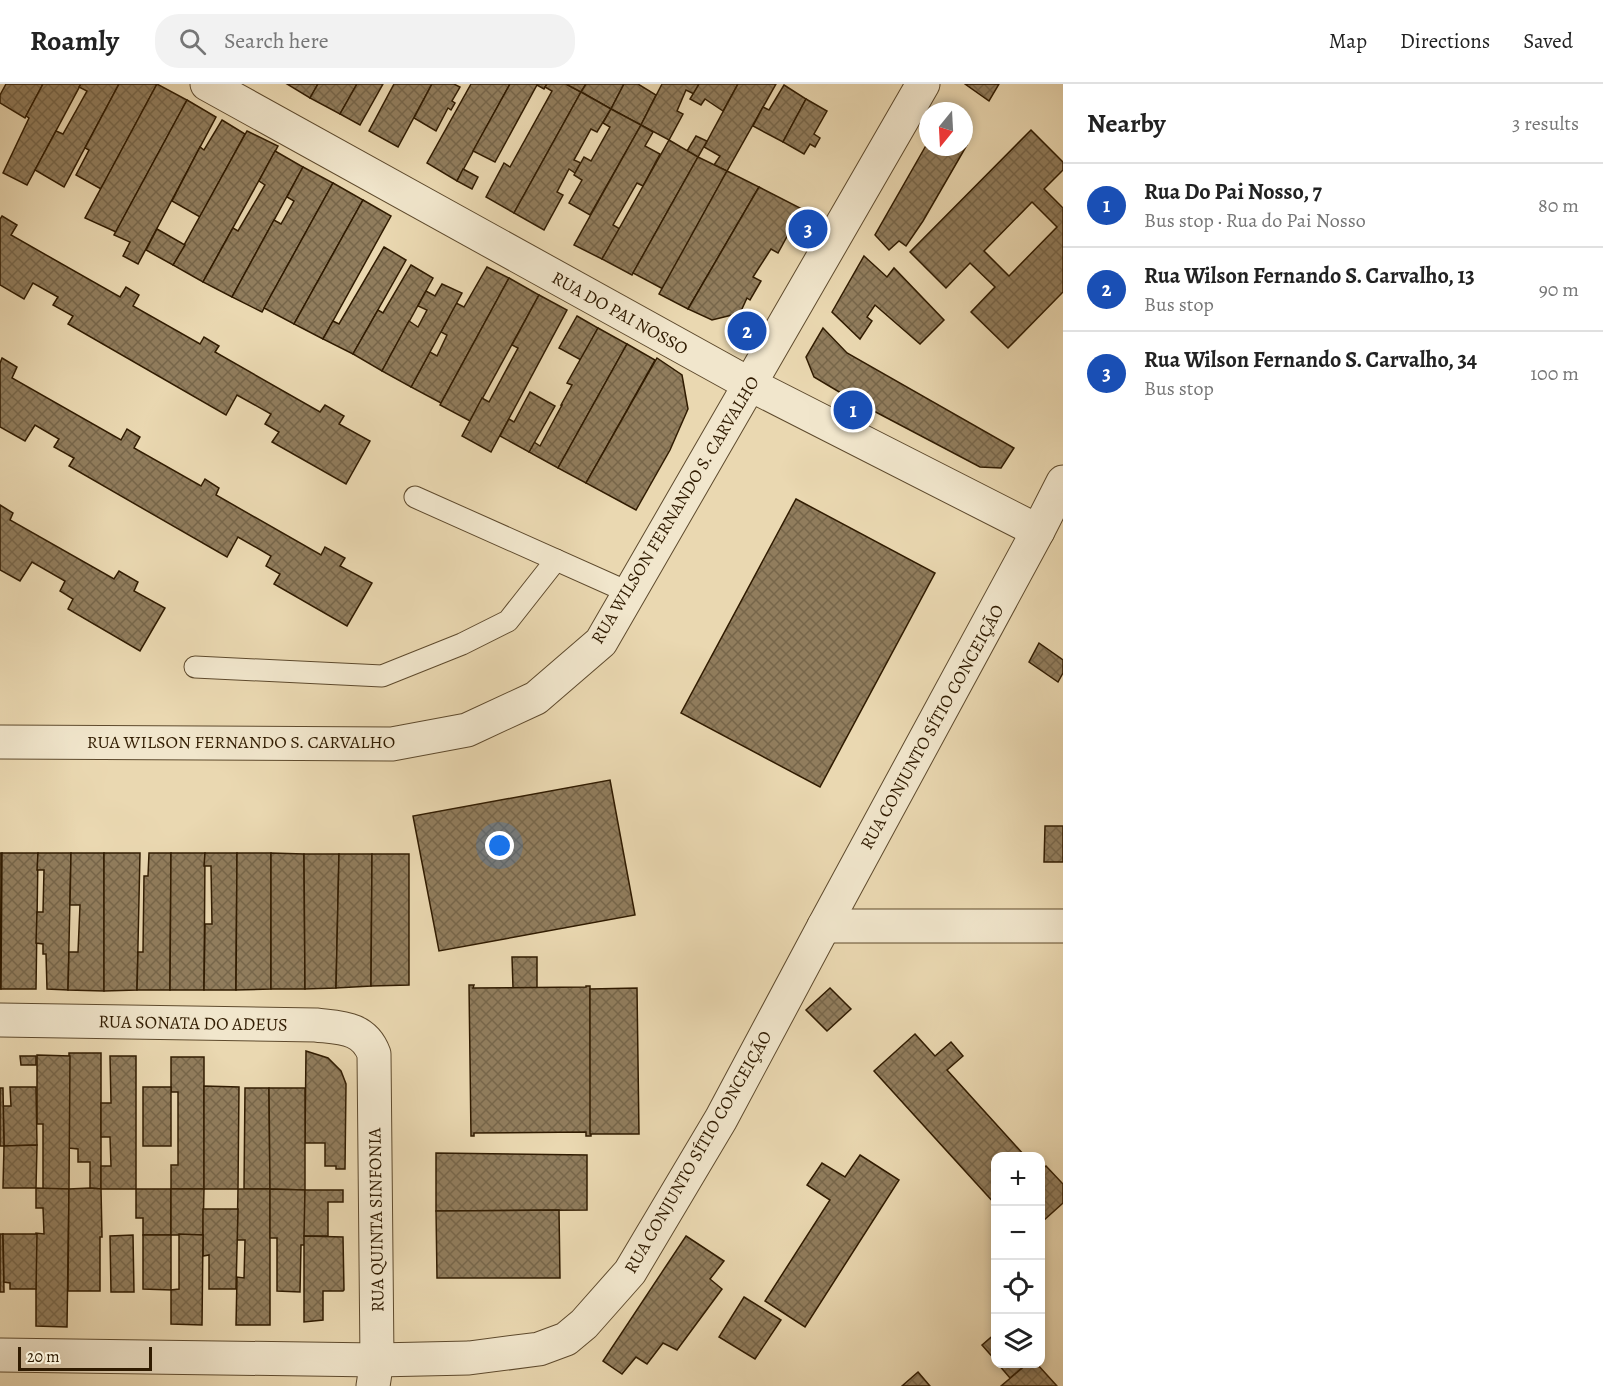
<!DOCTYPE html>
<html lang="en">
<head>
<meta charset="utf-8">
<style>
	:root { --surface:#fff; --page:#f2f2f2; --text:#222; --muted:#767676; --line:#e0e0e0; --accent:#8f2418 }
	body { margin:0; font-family:Alegreya,serif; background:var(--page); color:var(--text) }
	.controls { position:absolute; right:18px; bottom:18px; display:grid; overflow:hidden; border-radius:12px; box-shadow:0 3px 9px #0003 }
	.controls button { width:54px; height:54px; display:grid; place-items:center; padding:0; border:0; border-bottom:2px solid var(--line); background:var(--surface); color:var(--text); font:30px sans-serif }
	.compass { position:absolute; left:919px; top:18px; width:54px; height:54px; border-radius:50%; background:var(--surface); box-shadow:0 3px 9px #0003; rotate:198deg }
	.scale { position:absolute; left:18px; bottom:15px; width:134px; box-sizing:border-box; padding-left:6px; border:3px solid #301b01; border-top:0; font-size:16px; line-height:21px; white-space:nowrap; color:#301b01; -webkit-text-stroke:4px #f1e6cc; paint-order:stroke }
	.you { position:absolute; left:500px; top:762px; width:21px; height:21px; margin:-15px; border:4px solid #fff; border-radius:50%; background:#1a73e8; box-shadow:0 0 0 9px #1a73e833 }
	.badge { display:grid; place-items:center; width:39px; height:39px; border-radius:50%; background:var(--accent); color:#fff; font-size:20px; font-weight:700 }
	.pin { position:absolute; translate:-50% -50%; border:3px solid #fff; box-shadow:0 2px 6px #0006 }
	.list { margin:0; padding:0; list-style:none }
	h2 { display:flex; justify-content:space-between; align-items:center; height:78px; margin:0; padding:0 24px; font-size:26px }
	h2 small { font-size:20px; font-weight:400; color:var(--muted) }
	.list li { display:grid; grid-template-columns:39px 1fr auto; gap:18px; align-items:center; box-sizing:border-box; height:84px; padding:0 24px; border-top:2px solid var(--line) }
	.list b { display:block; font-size:22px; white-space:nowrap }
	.list p { margin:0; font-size:20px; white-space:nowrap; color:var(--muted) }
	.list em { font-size:20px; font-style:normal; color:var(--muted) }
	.icon { flex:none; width:33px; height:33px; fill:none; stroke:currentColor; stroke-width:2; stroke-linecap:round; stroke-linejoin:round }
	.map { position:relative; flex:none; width:1063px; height:1302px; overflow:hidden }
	header { display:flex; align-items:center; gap:36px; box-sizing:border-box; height:84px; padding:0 30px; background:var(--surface); border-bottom:2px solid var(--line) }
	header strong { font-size:28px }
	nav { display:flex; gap:33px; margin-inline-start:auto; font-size:21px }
	.search { width:420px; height:54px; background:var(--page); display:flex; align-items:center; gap:15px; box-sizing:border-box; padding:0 21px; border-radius:24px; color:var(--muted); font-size:22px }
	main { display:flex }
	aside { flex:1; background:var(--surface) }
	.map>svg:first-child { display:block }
	.building { fill:url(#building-cross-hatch); stroke:#301b01; stroke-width:1.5; fill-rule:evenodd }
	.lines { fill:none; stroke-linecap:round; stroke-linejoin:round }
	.service-casing { stroke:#5e4a2d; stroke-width:23 }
	.minor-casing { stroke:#5e4a2d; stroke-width:35 }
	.service { stroke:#f1e6cc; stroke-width:21 }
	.minor { stroke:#f1e6cc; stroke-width:33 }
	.labels { text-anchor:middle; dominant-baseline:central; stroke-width:4.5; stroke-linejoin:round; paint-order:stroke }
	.street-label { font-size:18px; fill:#301b01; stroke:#f1e6cc }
</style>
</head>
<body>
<header>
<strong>Roamly</strong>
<div class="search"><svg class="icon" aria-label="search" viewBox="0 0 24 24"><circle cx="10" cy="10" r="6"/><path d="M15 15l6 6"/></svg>Search here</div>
<nav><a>Map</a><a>Directions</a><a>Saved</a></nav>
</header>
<main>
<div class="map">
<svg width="1063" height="1302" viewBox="0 0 1063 1302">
	<defs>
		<pattern id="building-cross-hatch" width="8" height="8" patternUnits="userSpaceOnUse" patternTransform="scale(1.5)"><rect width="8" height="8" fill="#917d5d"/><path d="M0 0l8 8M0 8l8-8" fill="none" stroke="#77664a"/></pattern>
	</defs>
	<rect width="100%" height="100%" fill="#ead8b1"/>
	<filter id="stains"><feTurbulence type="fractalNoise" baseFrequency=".00333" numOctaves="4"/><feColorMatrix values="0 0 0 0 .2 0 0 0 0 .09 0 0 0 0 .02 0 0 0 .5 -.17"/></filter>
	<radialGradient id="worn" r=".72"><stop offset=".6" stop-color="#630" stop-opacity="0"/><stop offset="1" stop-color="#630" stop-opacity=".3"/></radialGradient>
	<g class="building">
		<path d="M6,0H43L25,34L0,19V11Z"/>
		<path d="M43,0H81L27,101L3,89L29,34L26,32Z"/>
		<path d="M81,0H119L64,103L35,86L56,47L63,50L87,7L79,3Z"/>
		<path d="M119,0H157L101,105L76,91L89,66L85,64Z"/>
		<path d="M157,0L187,16L116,148L85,134Z"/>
		<path d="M287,0H318L310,14Z"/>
		<path d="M318,0H357L340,30L310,14Z"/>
		<path d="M357,0H383L360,41L340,30Z"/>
		<path d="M394,0H432L398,63L369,47Z"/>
		<path d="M432,0H454L460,3L452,17L455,19L451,26L448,24L436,47L414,34Z"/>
		<path d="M471,0H510L457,97L427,79Z"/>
		<path d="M510,0H547L544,5L537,1L495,78L473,67Z"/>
		<path d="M547,0H566L581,8L514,129L486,113L504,79L510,83L552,7L545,3Z"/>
		<path d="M566,0H586L581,8Z"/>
		<path d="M586,0H624L611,25L581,8Z"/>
		<path d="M624,0H638L656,11L641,41L611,25Z"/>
		<path d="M662,0H699L694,10L686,6L677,27L683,30L669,56L641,41Z"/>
		<path d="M699,0H738L723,27L705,15L701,21L690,15Z"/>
		<path d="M738,0H776L727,87L714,81L720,72L704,63Z"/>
		<path d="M965,0H999L989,17Z"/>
		<path d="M784,1L806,15L783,58L753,42L763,23L769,26Z"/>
		<path d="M581,8L611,25L597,48L591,45L574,76L581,79L575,89L569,85L557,108L563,111L544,146L514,129Z"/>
		<path d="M806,15L827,27L814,50L820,54L815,63L810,60L804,70L783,58Z"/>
		<path d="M187,16L216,33L138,180L123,172L130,158L114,151Z"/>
		<path d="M611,25L641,41L590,131L569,119L582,96L574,91L584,73L591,77L610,43L603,39Z"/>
		<path d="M222,36L245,50L200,133L172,117L200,63L204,66Z"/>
		<path d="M641,41L653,48L645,62L660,70L643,102L637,99L613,141L620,145L602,175L574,161Z"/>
		<path d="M1031,46L1063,78V86L1044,105L1063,124V208L1008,264L971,228L995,203L970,179L946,204L910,168ZM1032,118L1057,143L1009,192L984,167Z"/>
		<path d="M247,47L278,62L203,198L173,181Z"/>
		<path d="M696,52L707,57L698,73L687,67Z"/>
		<path d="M669,56L698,73L632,191L602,175Z"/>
		<path d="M928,58V63H964V59L967,61L923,137L906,162L899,157L889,166L875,151Z"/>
		<path d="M275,67L303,83L232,213L203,198L233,144L238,147L265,101L259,97Z"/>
		<path d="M698,73L727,87L663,205L633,189Z"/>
		<path d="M303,83L333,99L262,228L232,213L274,136L281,140L294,117L287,113Z"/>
		<path d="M463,85L478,93L472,105L457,97Z"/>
		<path d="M727,87L759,103L688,225L659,210Z"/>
		<path d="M333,99L363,116L294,240L264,224Z"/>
		<path d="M759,103L802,125L778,169L771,165L753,193L761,197L750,216L747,214L740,229L712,236L688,225Z"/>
		<path d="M363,116L391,132L323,255L294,240Z"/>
		<path d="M2,132L17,141L11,151L120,213L126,203L139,211L133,222L200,260L204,253L219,262L215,268L320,328L325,321L344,332L339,340L370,357L346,400L272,358L279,348L265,340L271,330L237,311L226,331L68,240L73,232L53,221L58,213L33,199L24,215L0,201V135Z"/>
		<path d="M157,145L185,161L173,181L146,166Z"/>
		<path d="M384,163L406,176L353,270L323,255L333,237L339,240Z"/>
		<path d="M864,172L887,193L894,184L944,236L920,260L875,221L867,233L872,237L860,255L832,228Z"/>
		<path d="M411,181L433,194L382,287L353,270L378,226L383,229Z"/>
		<path d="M487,183L509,194L441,319L411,303L430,268L437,272L447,251L441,248L456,219L464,223Z"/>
		<path d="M509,194L539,211L470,337L440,321Z"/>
		<path d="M442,200L462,209L411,303L382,287L409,237L418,243L427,226L418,222L426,207L435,212Z"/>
		<path d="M539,211L567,226L491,368L462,352L482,314L489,318L518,264L512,261Z"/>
		<path d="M577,232L598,244L581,276L559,264Z"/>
		<path d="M598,244L627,260L558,384L529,368L534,358L540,362L562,321H561L572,301L567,299Z"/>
		<path d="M823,244L847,269L1014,364L1001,384L980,383L851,315L814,293L806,273Z"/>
		<path d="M627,260L655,276L586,399L558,384Z"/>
		<path d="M2,274L17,283L12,294L121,356L127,345L140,353L134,364L201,402L205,395L219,404L216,411L321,471L325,463L345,474L340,482L372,499L347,542L274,500L280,490L266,482L271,472L238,453L227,473L69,382L74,374L54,363L59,355L35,341L25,357L0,343V279Z"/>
		<path d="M657,274L682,291L688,325L670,366L636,426L586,399Z"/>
		<path d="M530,308L555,322L529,368L500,352L509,335L514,338Z"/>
		<path d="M796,415L935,489L820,703L681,629Z"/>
		<path d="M0,421L13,429L10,436L114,495L119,487L138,498L134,507L165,524L140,567L68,525L73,515L60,507L65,497L32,478L20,497L0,486Z"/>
		<path d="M1039,559L1063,576V589L1058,598L1029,578Z"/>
		<path d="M610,696L635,831L439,867L413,732Z"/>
		<path d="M1045,742H1063V778H1044Z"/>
		<path d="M0,769H2L1,905H0Z"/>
		<path d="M2,769H38L36,905H1Z"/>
		<path d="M38,769H71L68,906L47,905L46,870H43V860L36,859L37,828H43L44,786H37Z"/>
		<path d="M71,769H104V907L68,906L69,868H78L80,821H70Z"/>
		<path d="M104,769H140L137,906L104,907Z"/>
		<path d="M149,769H171L170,906H137L138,868H143L144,792H148Z"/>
		<path d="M171,769H205L204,906H170Z"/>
		<path d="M205,769H237L236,906H204L205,840H212L211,782H204Z"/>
		<path d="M237,769H271V905L236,906Z"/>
		<path d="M271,769L304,770L305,905H271Z"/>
		<path d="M304,770H339L336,904L305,905Z"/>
		<path d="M339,770H372L371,902L336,904Z"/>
		<path d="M372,770H409V901L371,902Z"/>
		<path d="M512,873H537V904H513Z"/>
		<path d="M469,901H474L473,904L586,903V902H590L591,1052H586V1048L474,1049V1052H471Z"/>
		<path d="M637,904L639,1050H590V905Z"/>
		<path d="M830,904L851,925L827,947L806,926Z"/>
		<path d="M915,950L935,972L951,958L963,972L947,986L1025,1072H996V1121L874,987Z"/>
		<path d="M306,967L328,974L341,987L346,1000L345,1085H336V1082H325V1059H305Z"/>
		<path d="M69,969H101V1105L90,1104V1078H78V1065L69,1064Z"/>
		<path d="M37,971L70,972L69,1105H43V1040H37Z"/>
		<path d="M20,972H36V981H21Z"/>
		<path d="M110,972H136V1105H101V1082H111L110,1053H101V1019H111Z"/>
		<path d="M171,973H204V1105H171V1081H178V1008H171Z"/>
		<path d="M204,1002L239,1003L238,1105H204Z"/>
		<path d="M10,1003H36L37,1061L4,1062L3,1022H11Z"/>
		<rect x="143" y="1003" width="28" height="59"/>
		<path d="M0,1004H3L4,1062H0Z"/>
		<path d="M245,1004H269L270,1105H244Z"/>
		<path d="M269,1004H305V1106L270,1105Z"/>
		<path d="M37,1061L36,1104H3L4,1062Z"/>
		<path d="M436,1069L587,1071V1126L436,1127Z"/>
		<path d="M860,1071L899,1096L805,1243L765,1217L830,1116L807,1101L822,1079L845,1093Z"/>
		<path d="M1046,1082L1063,1100V1119L1043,1137L1040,1134V1087Z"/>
		<path d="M36,1104L69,1105L67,1243L36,1242V1149L44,1150L43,1124H36Z"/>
		<path d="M90,1104L101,1105L102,1153H100V1207H68L69,1105Z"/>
		<path d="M136,1105H171V1151H143V1134H136Z"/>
		<path d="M171,1105H204L203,1151H171Z"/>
		<path d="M238,1105H270V1241H236L237,1193L244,1194L245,1156H237Z"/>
		<path d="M270,1105L305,1106V1161H301L300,1208L277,1207V1154H270Z"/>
		<path d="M305,1106H343V1118H328V1152H304Z"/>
		<path d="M203,1125H238L236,1205H209V1171L203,1172Z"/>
		<path d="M559,1126L560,1194H437L436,1127Z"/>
		<path d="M0,1150H3L4,1208H0Z"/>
		<path d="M3,1150H37L36,1205H10V1199L4,1198Z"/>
		<path d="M179,1150L203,1151L202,1241L171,1240V1206L179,1205Z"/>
		<path d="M133,1151L134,1208H111L110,1152Z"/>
		<path d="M143,1151H171V1206L143,1205Z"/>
		<path d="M304,1152L343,1153L344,1206L343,1207H323V1236L304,1238Z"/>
		<path d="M686,1152L724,1177L710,1195L722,1205L677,1266L663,1259L647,1280L636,1273L622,1290L603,1277Z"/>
		<path d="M744,1213L781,1236L755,1275L719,1253Z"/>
		<path d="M996,1249V1277L982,1261Z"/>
		<path d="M998,1280H1027L1010,1294Z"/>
		<path d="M1027,1280H1037L1057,1302H1001Z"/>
		<path d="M918,1288L930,1302H902Z"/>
	</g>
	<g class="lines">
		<g class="service-casing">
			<g id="service">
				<path d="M415,413L630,509"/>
				<path d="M195,583L382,592L462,560L508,537L556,476"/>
			</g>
		</g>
		<g class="minor-casing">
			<g id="minor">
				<path d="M207,0L751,301L1038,447"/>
				<path d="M0,658L392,660L467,646L536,614L601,558L923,0"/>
				<path d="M824,842H1063"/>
				<path d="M0,936L316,941C341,944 364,943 374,970L377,1276L373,1302"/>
				<path d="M0,1271L377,1276L469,1274L539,1265L566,1255L584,1240L630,1188L721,1035L824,842L1038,447L1063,398"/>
			</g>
		</g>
		<use href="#service" class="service"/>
		<use href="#minor" class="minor"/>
	</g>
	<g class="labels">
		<g class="street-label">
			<text transform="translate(620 229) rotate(29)">RUA DO PAI NOSSO</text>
			<text transform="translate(675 426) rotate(-59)">RUA WILSON FERNANDO S. CARVALHO</text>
			<text transform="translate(932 643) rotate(-61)">RUA CONJUNTO SÍTIO CONCEIÇÃO</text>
			<text x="241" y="658">RUA WILSON FERNANDO S. CARVALHO</text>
			<text transform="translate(193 939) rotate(1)">RUA SONATA DO ADEUS</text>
			<text transform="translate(698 1068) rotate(-60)">RUA CONJUNTO SÍTIO CONCEIÇÃO</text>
			<text transform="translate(376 1136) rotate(-91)">RUA QUINTA SINFONIA</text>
		</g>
	</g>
	<rect width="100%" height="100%" filter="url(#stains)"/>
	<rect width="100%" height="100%" fill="url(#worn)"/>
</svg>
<div class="controls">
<button>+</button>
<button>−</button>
<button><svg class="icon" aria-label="locate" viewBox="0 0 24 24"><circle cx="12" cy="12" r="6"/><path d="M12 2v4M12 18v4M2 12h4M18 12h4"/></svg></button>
<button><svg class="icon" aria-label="layers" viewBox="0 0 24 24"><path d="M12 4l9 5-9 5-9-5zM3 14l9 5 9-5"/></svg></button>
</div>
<svg class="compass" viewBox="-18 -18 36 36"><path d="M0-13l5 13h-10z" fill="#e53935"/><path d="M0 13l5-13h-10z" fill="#767676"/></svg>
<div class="scale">20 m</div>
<div class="you"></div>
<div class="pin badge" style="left:853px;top:326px;background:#1a4fb4">1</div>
<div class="pin badge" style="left:747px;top:247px;background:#1a4fb4">2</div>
<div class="pin badge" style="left:808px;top:145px;background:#1a4fb4">3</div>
</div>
<aside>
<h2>Nearby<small>3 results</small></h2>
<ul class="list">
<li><span class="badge" style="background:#1a4fb4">1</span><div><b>Rua Do Pai Nosso, 7</b><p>Bus stop · Rua do Pai Nosso</p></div><em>80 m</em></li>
<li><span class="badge" style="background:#1a4fb4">2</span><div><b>Rua Wilson Fernando S. Carvalho, 13</b><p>Bus stop</p></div><em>90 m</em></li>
<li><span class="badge" style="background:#1a4fb4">3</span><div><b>Rua Wilson Fernando S. Carvalho, 34</b><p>Bus stop</p></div><em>100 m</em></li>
</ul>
</aside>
</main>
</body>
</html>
